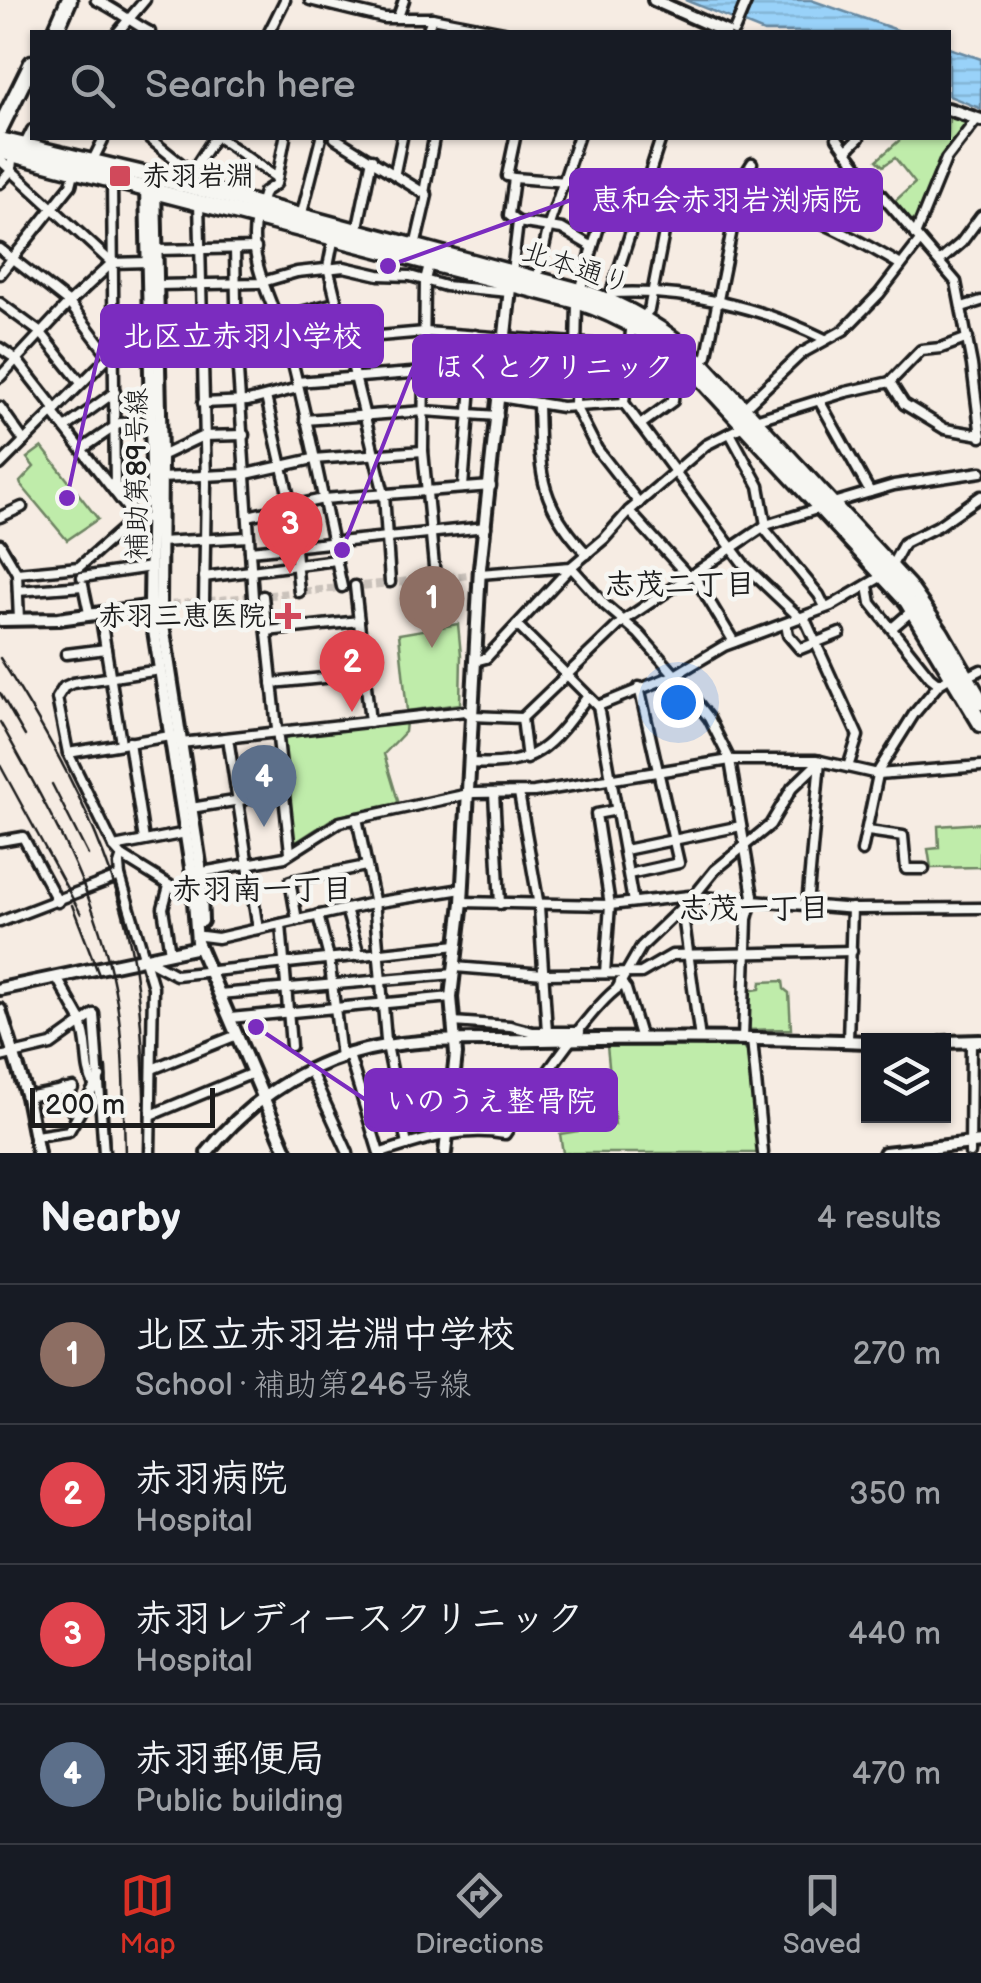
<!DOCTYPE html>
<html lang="en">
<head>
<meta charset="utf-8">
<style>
	:root { --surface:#171b24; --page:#20242c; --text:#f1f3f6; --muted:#9ea1a6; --line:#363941; --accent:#d93025 }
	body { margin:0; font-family:"Balsamiq Sans","Klee One",sans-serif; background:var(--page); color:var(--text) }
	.controls { position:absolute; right:30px; bottom:30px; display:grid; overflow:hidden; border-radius:0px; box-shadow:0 2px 8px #0004 }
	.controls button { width:90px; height:90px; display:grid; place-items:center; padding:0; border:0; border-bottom:2px solid var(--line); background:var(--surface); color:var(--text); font:50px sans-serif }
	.scale { position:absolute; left:30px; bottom:25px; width:185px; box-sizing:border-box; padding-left:10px; border:5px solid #1c1c1c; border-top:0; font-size:28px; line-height:35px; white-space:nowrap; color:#1c1c1c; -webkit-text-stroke:8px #f6f6f2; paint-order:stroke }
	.you { position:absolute; left:678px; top:702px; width:35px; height:35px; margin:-25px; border:8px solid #fff; border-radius:50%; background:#1a73e8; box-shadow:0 0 0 15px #1a73e833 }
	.badge { display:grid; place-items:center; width:65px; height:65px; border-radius:50%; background:var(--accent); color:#fff; font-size:32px; font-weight:700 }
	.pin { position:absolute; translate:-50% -82px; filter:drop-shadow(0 2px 5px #0008) }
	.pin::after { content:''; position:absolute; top:52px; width:35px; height:30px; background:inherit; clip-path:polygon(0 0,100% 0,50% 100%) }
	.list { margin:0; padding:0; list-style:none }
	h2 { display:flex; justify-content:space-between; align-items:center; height:130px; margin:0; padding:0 40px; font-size:42px }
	h2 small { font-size:32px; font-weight:400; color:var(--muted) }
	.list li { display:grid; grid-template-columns:65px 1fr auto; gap:30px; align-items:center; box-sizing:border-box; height:140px; padding:0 40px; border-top:2px solid var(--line) }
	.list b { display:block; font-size:38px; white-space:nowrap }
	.list p { margin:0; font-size:32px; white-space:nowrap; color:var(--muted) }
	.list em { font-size:32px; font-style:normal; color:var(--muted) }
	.icon { flex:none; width:55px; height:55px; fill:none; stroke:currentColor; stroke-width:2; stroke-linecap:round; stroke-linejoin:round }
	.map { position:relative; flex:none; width:981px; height:1153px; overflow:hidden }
	.search { position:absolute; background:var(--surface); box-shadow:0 2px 8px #0004; left:30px; right:30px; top:30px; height:110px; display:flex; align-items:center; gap:25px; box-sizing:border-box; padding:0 35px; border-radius:0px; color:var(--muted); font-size:38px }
	.sheet { height:690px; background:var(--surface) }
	nav { display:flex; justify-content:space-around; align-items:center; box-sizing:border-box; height:140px; border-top:2px solid var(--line); background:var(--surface); font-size:28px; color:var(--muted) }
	nav a { display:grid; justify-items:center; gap:5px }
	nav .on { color:var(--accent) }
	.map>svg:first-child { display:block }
	.park { fill:#bfecaa; stroke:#6e8463; stroke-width:2.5 }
	.water { fill:url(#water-rules); stroke:#6789a1; stroke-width:2.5 }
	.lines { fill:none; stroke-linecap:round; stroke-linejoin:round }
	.street-tunnel { stroke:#cac2bb; stroke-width:8; stroke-dasharray:8 4; stroke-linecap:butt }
	.street-casing { stroke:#1c1c1c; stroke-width:15 }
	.secondary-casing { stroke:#1c1c1c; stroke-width:18 }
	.highway-casing { stroke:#1c1c1c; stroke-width:21 }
	.street { stroke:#f6f6f2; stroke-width:8 }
	.secondary { stroke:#f6f6f2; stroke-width:10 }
	.highway { stroke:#f6f6f2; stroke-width:14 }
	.rail { stroke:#1c1c1c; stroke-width:2.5 }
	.poi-dot { fill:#d1495b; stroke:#f6f6f2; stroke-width:4 }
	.labels { text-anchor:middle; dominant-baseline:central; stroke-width:9; stroke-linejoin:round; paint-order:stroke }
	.poi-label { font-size:28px; font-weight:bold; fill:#1c1c1c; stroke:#f6f6f2; text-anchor:start }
	.street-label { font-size:28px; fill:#1c1c1c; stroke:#f6f6f2 }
	.neighbourhood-label { font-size:30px; font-weight:bold; fill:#1c1c1c; stroke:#f6f6f2 }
	.leader { fill:none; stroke:#7b2cbf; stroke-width:4 }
	.callout-dot { fill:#7b2cbf; stroke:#f6f6f2; stroke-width:4 }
	.callout { fill:#7b2cbf; stroke:#7b2cbf; stroke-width:4 }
	.callout-label { font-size:30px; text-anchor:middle; font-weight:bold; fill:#fff }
</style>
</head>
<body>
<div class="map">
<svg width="981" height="1153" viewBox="0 0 981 1153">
	<defs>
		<pattern id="water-rules" width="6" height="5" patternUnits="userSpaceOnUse" patternTransform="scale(2.5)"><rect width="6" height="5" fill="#99d2f9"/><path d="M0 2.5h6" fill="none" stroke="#83b4d5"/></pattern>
	</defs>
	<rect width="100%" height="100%" fill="#f6ece3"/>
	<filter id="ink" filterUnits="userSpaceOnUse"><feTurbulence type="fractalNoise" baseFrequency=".01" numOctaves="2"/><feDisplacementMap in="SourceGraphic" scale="20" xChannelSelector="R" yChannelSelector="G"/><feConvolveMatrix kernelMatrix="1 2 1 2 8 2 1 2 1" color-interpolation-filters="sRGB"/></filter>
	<g filter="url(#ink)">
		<g class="park">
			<path d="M949,117L969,123L970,126L941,159L917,226L911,224L894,202L915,183L895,158L883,166L877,160L902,138H948Z"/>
			<path d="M42,447L98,519L67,540L21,485L20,482L34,467L27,458Z"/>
			<path d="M458,624L461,655L460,704L407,711L399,634Z"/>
			<path d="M406,722L405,732L384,754L398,801L396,805L335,817L296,842L292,840L281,738Z"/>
			<path d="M981,823L980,867L931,868L928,849L939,848L938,826Z"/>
			<path d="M783,981L784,989L789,993L791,1029L745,1030L747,991L760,989L761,982Z"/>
			<path d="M607,1046L744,1047L748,1051L759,1153H563L560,1134L615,1125Z"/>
		</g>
		<g class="water">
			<path d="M685,0H811L903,32H764Z"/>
			<path d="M949,48L981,59V109L949,96Z"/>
		</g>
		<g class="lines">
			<path class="street-tunnel" d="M160,606L480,574"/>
			<g class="street-casing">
				<g id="street">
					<path d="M96,0C116,9 131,22 150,32"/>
					<path d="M310,0L384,18H432L504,32"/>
					<path d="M398,17L404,0"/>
					<path d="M734,31L747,0"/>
					<path d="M118,32L145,0"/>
					<path d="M269,32L285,0"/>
					<path d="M427,32L432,18"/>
					<path d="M149,138L190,171"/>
					<path d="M219,138L277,178"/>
					<path d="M335,138L427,195L415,247"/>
					<path d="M837,138L865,176L956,282L972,365L981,437"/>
					<path d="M25,144L32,130"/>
					<path d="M846,151L859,138"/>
					<path d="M0,160L112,263"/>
					<path d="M92,162L104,138"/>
					<path d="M395,172L402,138"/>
					<path d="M514,178L739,195C797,207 850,235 901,265"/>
					<path d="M112,181L115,492"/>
					<path d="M0,183L11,171L12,160L18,155"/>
					<path d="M184,184L214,138"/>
					<path d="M672,191L649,310L631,331L624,403L745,566L800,618"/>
					<path d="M424,193L434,138"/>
					<path d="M199,202L206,483L204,602"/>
					<path d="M260,205L264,192L276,184L285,138"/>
					<path d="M301,217L321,138"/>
					<path d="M256,219C245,264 281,316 292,360C311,435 326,512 342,587"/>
					<path d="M518,222L562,229L591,246"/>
					<path d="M357,232L372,159"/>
					<path d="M915,235L946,159L977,119"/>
					<path d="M334,236L328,267L384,494L390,582"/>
					<path d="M0,249L69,303L109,356"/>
					<path d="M235,249L237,355L253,597"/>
					<path d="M157,250L256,248"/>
					<path d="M430,261L425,280L423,451L435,577"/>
					<path d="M940,261L961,243L981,216"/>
					<path d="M512,273L518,222L509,215L514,178L507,176L515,138"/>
					<path d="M0,274L71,185L75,169"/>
					<path d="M537,279L549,225L578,138"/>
					<path d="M158,285L259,283L297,272L344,267L379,275L410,276L445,286L509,292"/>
					<path d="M580,291L611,186"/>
					<path d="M611,293C685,289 759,306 825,339"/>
					<path d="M610,296L661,138"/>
					<path d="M577,302L575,406L597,449L639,503"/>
					<path d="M0,303L41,333L81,383"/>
					<path d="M962,307L981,301"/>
					<path d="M158,321L278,318L335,303"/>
					<path d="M114,323L149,322"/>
					<path d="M0,348L16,359L56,410"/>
					<path d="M289,350L345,339L425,332L629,347"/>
					<path d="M701,363L707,355L742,179L752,163"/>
					<path d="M0,377L69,303L112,263L148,262"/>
					<path d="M297,382L424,372"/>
					<path d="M890,382L921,350L941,348L968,338"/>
					<path d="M266,397L291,506L299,592"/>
					<path d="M500,397L562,407L624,403"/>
					<path d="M820,402L870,492"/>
					<path d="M203,403L248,401L298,388"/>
					<path d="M538,403C540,472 537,501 587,554"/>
					<path d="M0,407L24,441"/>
					<path d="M744,408L802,353L844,330L879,294L920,241"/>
					<path d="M53,413L135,518"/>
					<path d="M305,420L424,411L498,416"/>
					<path d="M640,425L673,401L676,361L679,358"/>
					<path d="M65,428L115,392"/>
					<path d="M730,433L759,486L766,525"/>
					<path d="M82,449L120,423L151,422"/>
					<path d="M161,456L203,436L244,435"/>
					<path d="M0,465L109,356L290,354"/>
					<path d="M160,478L246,474L313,459L423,451"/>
					<path d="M463,487L475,335"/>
					<path d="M115,492L141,473H152"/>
					<path d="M833,503L894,485L981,472"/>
					<path d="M629,511L688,576"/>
					<path d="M248,516L323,499L491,486"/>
					<path d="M0,517L22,507"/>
					<path d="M763,527L819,595L825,607"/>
					<path d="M160,542L249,537"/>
					<path d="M0,544L17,573L19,620"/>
					<path d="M250,551L486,527"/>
					<path d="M891,567L904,543L938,526L981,496"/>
					<path d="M17,573L79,567L135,518L151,519"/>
					<path d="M480,574L571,567L604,539L629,511L706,445L755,420L846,392L890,382L904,404L945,429L981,435"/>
					<path d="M693,574L734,642"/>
					<path d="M82,577L151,567"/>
					<path d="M204,577L336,560"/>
					<path d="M83,585L89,613"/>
					<path d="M355,586L370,722"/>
					<path d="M868,586L871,603L930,677L939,684"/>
					<path d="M18,591L83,586"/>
					<path d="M263,596L290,852"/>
					<path d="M100,612L121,743"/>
					<path d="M804,617L858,736L848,767"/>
					<path d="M786,624L788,635L800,649L840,633"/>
					<path d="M517,625L598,706L633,902"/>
					<path d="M892,628L914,609"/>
					<path d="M267,631L359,621"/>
					<path d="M66,654L106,649"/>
					<path d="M475,661L486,658L571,567L605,605L639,634L675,675L709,718L730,760L753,896L747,919L743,1039"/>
					<path d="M160,670L73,683L64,687L57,698L68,753L114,847L122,856L177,890L198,889"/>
					<path d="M967,677L981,670"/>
					<path d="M272,683L364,674"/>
					<path d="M598,706L675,675L724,646L831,606L884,575"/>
					<path d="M522,718L527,759"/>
					<path d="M228,738L258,929"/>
					<path d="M129,742L144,840"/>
					<path d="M68,753L170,736L181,743L465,711L472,716L522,718L623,621L766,525L820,508"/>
					<path d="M470,763C536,767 550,748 587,697"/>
					<path d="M494,793L500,904"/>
					<path d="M519,793L539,906L547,1032"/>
					<path d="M191,808L284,793"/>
					<path d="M357,818L374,900L386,1040L407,1145"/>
					<path d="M868,831L903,836L906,869H924"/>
					<path d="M0,841L23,837L58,902"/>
					<path d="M114,847L186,833"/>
					<path d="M625,850L741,826"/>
					<path d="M862,851L879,770L914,714L939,684L954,675"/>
					<path d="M122,856L119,865L120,876L153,987L150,1153"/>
					<path d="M197,873L285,857L340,822L473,793L534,792L730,760H816L878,774L981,766"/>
					<path d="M629,874L679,863L639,687"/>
					<path d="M169,886L163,908L170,953"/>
					<path d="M462,902L610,905L689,896L856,909L981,908"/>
					<path d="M807,905L820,761"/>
					<path d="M682,908L700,1039"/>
					<path d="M346,909L359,955"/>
					<path d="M318,915L329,958L341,1057"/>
					<path d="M297,920L290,881L366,866"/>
					<path d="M0,922L120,876"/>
					<path d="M281,924L291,1046"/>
					<path d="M202,936L218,938L373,903L462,889"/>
					<path d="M146,959L176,975L457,945"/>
					<path d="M455,967L544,974L641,973L672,955L852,951"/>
					<path d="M605,973L610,905L596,814L617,810"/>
					<path d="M57,978L82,1022"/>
					<path d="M620,982L626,989L641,1039"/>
					<path d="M618,987L641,947L694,896L715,870L770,825L792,788L820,761"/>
					<path d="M219,994L454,974"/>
					<path d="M230,1018L451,997"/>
					<path d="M453,1022L510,1026L533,1032H580"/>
					<path d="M81,1023C90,1043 84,1067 94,1085"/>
					<path d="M752,1039L763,1153"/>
					<path d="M848,1041L852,908"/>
					<path d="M349,1055L379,1153"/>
					<path d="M0,1057L51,1045L94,1014L104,1153"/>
					<path d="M152,1069L237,1035"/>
					<path d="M310,1070L348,1153"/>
					<path d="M63,1089L72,1111"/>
					<path d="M27,1097L73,1088"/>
					<path d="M151,1115L253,1073"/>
					<path d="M36,1136L69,1131L100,1077"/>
					<path d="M381,1153C422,1140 461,1126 505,1134C525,1104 596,998 623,985"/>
					<path d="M970,1153L971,1041"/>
				</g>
			</g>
			<g class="secondary-casing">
				<g id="secondary">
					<path d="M654,0L726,32"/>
					<path d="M948,109L981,120"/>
					<path d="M146,186L152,467L150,605L192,874L197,942L287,1153"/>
					<path d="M155,186L161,456L160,606L200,864L202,921"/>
					<path d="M0,620L58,619L154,606"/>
					<path d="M0,989L199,947"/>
					<path d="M0,1010L27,1097L38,1153"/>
					<path d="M944,1042L981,1041"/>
					<path d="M207,1153C243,1107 294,1071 350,1054C410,1036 477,1041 540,1040C649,1038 759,1037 868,1042"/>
					<path d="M445,1153L456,1054L451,997L462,902L480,568L511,279"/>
					<path d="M885,1153L981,1142"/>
				</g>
			</g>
			<g class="highway-casing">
				<g id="highway">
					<path d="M55,32L69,0"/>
					<path d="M0,128L32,63"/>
					<path d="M0,140L152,176L580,291C626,306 666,329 701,363L908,586L941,633L981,702"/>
					<path d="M0,151L577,301C622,316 661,339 695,372L907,601L981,724"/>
				</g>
			</g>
			<use href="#street" class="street"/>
			<use href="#secondary" class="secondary"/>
			<use href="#highway" class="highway"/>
			<g class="rail">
				<path d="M0,658C57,747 110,844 131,948C144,1016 144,1085 145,1153"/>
				<path d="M0,693L25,736"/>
				<path d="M0,722C46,804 92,884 112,976C125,1033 123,1094 125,1153"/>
				<path d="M0,765L81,914"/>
				<path d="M52,784L88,855"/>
				<path d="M72,905L99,975"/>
				<path d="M106,1067L110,1153"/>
			</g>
		</g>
	</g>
	<g class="poi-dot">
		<rect x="108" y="164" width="24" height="24" rx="5"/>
		<path d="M283 601h10v10h10v10h-10v10h-10v-10h-10v-10h10z"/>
	</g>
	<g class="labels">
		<g class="poi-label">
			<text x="142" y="176">赤羽岩淵</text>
			<text x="266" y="616" text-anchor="end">赤羽三恵医院</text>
		</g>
		<g class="street-label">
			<text transform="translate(576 268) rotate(18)">北本通り</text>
			<text transform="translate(137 474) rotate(-90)">補助第89号線</text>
		</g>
		<g class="neighbourhood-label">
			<text x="680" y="585">志茂二丁目</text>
			<text x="262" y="890">赤羽南一丁目</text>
			<text x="754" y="909">志茂一丁目</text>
		</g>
	</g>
	<path class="leader" d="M388 266L571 200M67 498L102 336M342 550L414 366M256 1027L366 1100"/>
	<g class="callout-dot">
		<circle cx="388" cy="266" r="10"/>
		<circle cx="67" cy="498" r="10"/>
		<circle cx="342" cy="550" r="10"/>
		<circle cx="256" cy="1027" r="10"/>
	</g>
	<g class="callout">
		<rect x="571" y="170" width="310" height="60" rx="10"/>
		<rect x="102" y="306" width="280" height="60" rx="10"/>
		<rect x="414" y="336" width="280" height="60" rx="10"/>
		<rect x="366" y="1070" width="250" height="60" rx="10"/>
	</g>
	<g class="callout-label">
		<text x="726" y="210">恵和会赤羽岩渕病院</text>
		<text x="242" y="346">北区立赤羽小学校</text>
		<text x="554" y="377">ほくとクリニック</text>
		<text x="491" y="1111">いのうえ整骨院</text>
	</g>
</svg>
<div class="controls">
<button><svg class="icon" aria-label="layers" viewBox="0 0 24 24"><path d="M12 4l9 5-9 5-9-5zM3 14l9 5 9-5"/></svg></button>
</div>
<div class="scale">200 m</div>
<div class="you"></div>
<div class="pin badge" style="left:432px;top:648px;background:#8d6e63">1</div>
<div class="pin badge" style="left:352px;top:712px;background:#e0444e">2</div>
<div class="pin badge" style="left:290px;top:574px;background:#e0444e">3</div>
<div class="pin badge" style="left:264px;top:827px;background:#5c6f8a">4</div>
<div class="search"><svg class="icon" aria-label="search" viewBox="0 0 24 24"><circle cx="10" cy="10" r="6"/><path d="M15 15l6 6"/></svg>Search here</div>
</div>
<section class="sheet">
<h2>Nearby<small>4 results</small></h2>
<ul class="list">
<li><span class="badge" style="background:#8d6e63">1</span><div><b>北区立赤羽岩淵中学校</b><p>School · 補助第246号線</p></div><em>270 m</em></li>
<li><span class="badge" style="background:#e0444e">2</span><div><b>赤羽病院</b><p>Hospital</p></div><em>350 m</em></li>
<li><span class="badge" style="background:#e0444e">3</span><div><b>赤羽レディースクリニック</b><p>Hospital</p></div><em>440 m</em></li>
<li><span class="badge" style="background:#5c6f8a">4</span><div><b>赤羽郵便局</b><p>Public building</p></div><em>470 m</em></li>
</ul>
</section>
<nav>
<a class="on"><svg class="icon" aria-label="map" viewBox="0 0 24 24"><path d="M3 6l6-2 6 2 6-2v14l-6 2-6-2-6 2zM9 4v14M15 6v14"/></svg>Map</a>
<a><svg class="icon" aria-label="directions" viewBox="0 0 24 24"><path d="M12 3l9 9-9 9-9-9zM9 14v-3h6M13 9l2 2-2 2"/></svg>Directions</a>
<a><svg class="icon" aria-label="saved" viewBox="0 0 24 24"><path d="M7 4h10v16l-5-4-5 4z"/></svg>Saved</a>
</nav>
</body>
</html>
